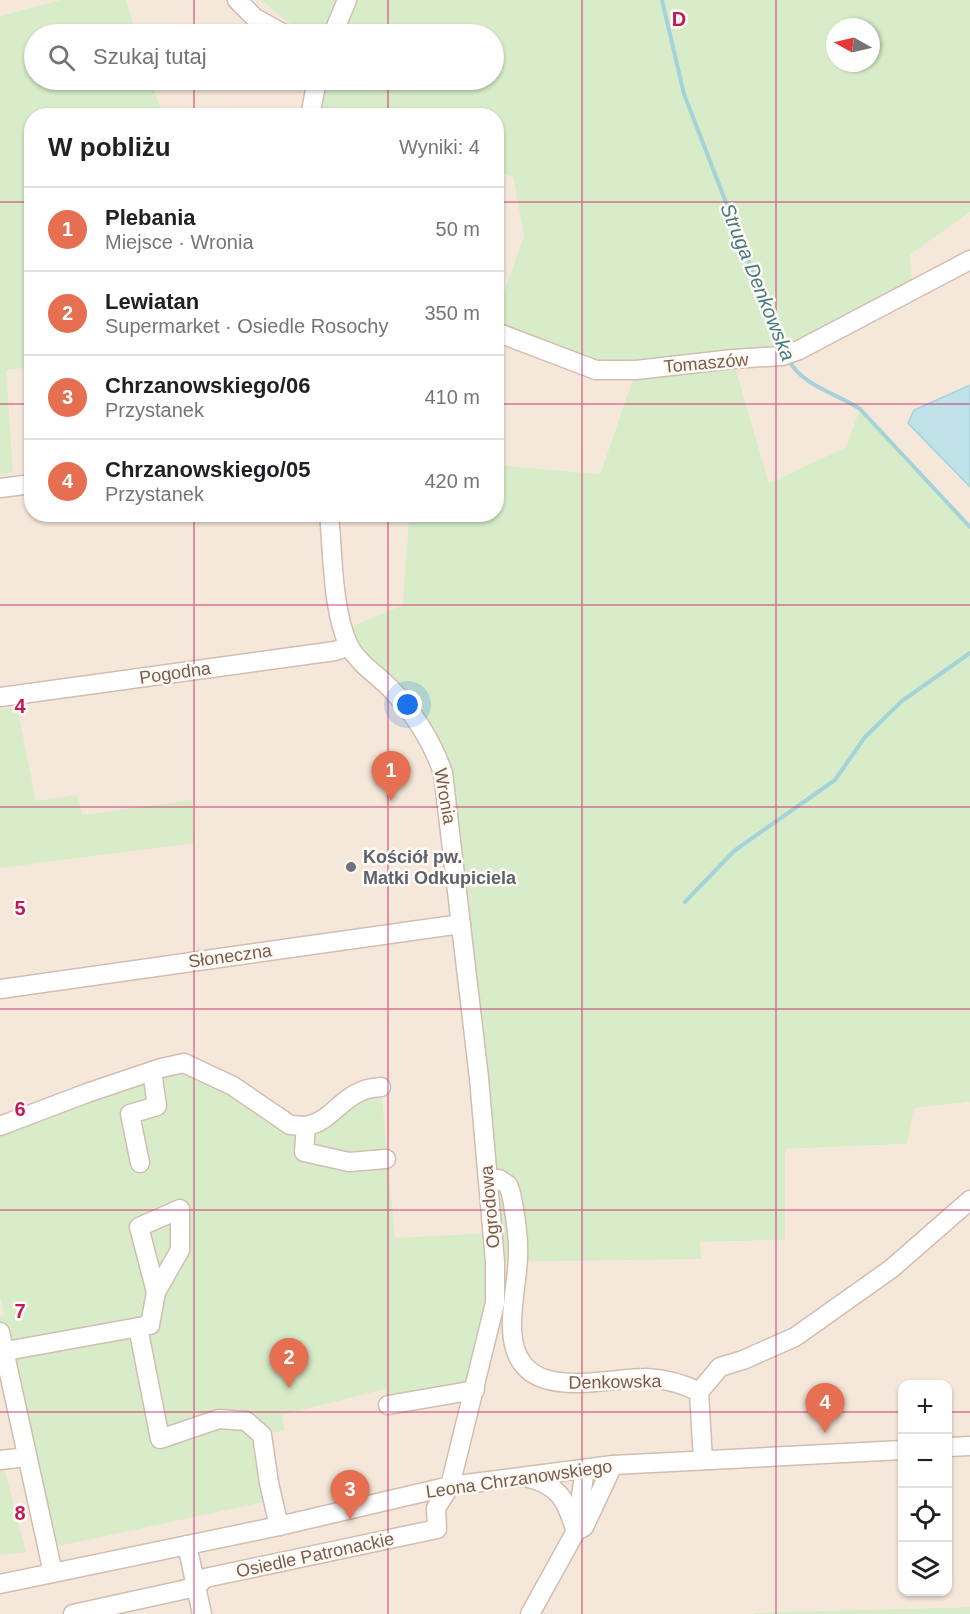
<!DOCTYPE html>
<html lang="pl">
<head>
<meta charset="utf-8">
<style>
	:root { --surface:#fff; --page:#f2f2f2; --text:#202124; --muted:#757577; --line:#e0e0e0; --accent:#e76f51 }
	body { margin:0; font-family:Helvetica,sans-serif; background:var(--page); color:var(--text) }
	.controls { position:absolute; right:18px; bottom:18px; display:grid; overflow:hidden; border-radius:12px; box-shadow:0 2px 4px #0004 }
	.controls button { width:54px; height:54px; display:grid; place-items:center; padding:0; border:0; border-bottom:2px solid var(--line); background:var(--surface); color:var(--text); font:30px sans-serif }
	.compass { position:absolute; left:826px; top:18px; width:54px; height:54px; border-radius:50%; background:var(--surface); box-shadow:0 2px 4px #0004; rotate:278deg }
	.you { position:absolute; left:408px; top:705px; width:21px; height:21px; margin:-15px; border:4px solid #fff; border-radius:50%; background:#1a73e8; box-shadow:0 0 0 9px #1a73e833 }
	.badge { display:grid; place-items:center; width:39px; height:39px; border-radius:50%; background:var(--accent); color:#fff; font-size:20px; font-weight:700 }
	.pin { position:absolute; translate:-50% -50px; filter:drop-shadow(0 2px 3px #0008) }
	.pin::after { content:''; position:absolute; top:32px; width:21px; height:18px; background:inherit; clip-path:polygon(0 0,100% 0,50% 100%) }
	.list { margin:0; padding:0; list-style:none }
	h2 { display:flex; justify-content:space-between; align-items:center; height:78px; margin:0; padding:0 24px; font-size:26px }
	h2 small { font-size:20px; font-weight:400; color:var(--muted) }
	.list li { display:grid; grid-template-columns:39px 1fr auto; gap:18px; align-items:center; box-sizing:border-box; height:84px; padding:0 24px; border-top:2px solid var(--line) }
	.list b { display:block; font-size:22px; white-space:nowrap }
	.list p { margin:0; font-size:20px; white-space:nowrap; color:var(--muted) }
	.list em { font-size:20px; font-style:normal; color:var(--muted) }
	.icon { flex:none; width:33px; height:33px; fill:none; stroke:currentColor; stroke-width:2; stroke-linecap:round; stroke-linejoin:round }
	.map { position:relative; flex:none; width:970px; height:1614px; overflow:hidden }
	.search { position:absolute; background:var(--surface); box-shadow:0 2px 4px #0004; left:24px; top:24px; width:480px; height:66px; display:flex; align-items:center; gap:15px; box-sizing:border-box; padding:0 21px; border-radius:33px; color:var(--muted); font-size:22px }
	.panel { position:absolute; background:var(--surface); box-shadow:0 2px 4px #0004; left:24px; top:108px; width:480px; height:414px; border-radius:24px }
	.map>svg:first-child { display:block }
	.residential { fill:#f5e8da; fill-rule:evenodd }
	.green { fill:#d8ecc9; fill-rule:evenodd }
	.water { fill:#bfe3e8; stroke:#a5d3da; stroke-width:1.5 }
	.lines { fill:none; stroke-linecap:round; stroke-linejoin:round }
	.stream { stroke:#a5d3da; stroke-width:4 }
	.minor-casing { stroke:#d1beb0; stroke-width:21 }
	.minor { stroke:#fff; stroke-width:18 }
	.grid { fill:none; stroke:#c2185b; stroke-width:1.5; stroke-opacity:0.55 }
	.worship-dot { fill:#6b7280; stroke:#fffaf3; stroke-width:2 }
	.labels { text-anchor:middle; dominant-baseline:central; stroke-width:5; stroke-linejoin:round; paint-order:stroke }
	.street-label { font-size:18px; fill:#7a5c4d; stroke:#fffaf3 }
	.worship-label { font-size:18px; font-weight:bold; fill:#5b616d; stroke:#fffaf3; text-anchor:start }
	.water-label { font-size:20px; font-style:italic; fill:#437c86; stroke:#fffaf3 }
	.grid-label { font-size:20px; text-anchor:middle; font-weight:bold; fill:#c2185b; stroke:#fffaf3; stroke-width:5; stroke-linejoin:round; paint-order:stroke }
</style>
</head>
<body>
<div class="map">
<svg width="970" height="1614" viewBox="0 0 970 1614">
	<rect width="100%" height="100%" fill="#fdf6ec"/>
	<g class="residential">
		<path d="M0,0H60L0,16Z"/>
		<path d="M126,0H261L302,34H137Z"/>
		<path d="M151,80H317L310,116L163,115Z"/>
		<path d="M497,172L513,177L524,236L497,311Z"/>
		<path d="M970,212V527L861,410L846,447L769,483L733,359L910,255Z"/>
		<path d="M496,332L636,370L600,474L497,465Z"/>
		<path d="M31,334L32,514L409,515L404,605L344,630L390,688L700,1259V1242L785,1240L784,1149L907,1144L914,1108L970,1102V1607L754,1614H0V341ZM902,1384H948V1592H902Z"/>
	</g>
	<g class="green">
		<path d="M60,0H126L137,34H34V80H151L163,115L32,116L31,367L6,370L13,472L0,474V16Z"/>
		<path d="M261,0H970V212L910,255L912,289L820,337L733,359L769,483L846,447L860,409L970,527V1102L914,1108L907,1144L785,1149V1240L700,1242L701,1259L495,1262L475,1390L388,1405L385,1389L282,1415L285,1430L262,1435L273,1500L50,1548L0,1332V1316L4,1315L0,1297V1126L173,1064L306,1126L381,1087L395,1238L492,1233L443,773L343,630L403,605L409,515L496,514L497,465L600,474L636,370H596L497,332V311L524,236L513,177L497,172L496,116L310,115L317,80H494V34H302ZM835,27H871V63H835Z"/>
		<path d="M17,707L36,801L77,795L83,815L192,800L195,843L0,868V709Z"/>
		<path d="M0,1449L2,1459L26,1552L0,1555Z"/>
		<path d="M970,1607V1614H754V1613Z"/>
	</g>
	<path class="water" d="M970,385V487L908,423L914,410Z"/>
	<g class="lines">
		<g class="stream">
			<path d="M662,0L684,94L783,350"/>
			<path d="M788,359C803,387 835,392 860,409L970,527"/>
			<path d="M685,902L734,851L835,780L865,737L902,701L970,653"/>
		</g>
		<g class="minor-casing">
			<g id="minor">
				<path d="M237,0L255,18L284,34"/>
				<path d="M333,34L347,0"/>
				<path d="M310,116L317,80"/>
				<path d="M496,332L596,370H636L733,359L782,356L799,350L970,260"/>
				<path d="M0,488L32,484"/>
				<path d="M0,697L335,651L349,646"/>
				<path d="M0,989L461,924"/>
				<path d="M0,1126L87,1093L161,1068L184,1063L233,1086L290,1125L306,1126L304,1152L349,1162L386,1159"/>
				<path d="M306,1126C330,1122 340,1099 362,1091C367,1088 375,1088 381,1087"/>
				<path d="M140,1163L130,1114L157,1106L152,1071"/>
				<path d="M488,1180L499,1179L508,1185L511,1193C515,1214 519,1236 518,1257C517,1281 511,1306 512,1330C516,1406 599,1378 646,1378C666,1379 682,1383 699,1392"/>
				<path d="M138,1327L160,1439L219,1419L246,1421L262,1435L269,1483L279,1526"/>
				<path d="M0,1332L53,1573"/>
				<path d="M6,1351L150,1325L156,1292L180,1250V1209L139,1227L156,1292"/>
				<path d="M388,1405L475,1390"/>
				<path d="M948,1447L970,1446"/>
				<path d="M0,1460L27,1457"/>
				<path d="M703,1460L699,1392L720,1367L743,1360L795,1337L891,1269L970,1200"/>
				<path d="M529,1478C558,1485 566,1500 574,1526"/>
				<path d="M580,1529L584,1527L613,1465"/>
				<path d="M187,1545L202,1614"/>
				<path d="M0,1584L279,1526L450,1486L613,1465L902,1450"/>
				<path d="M73,1614L196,1587L205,1578L437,1529L436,1508L450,1486L495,1303V1262L479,1078L443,773C432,741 414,713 390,688C376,674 359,664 349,646C332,611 333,553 329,514"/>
				<path d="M530,1614L576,1531L585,1469"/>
			</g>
		</g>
		<use href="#minor" class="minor"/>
	</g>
	<path class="grid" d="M194,0V34M388,0V34M582,0V1614M776,0V1614M194,80V116M388,80V116M0,202H32M496,202H970M0,404H32M496,404H970M194,514V1614M388,514V1614M0,605H970M0,807H970M0,1009H970M0,1210H970M0,1412H902M948,1412H970"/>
	<circle class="worship-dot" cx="351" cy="867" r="6"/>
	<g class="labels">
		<g class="street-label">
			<text transform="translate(706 363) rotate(-5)">Tomaszów</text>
			<text transform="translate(175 673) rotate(-8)">Pogodna</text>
			<text transform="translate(445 796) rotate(80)">Wronia</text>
			<text transform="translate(230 956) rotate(-8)">Słoneczna</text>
			<text transform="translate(490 1207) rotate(-95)">Ogrodowa</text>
			<text transform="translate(615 1382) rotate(-1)">Denkowska</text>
			<text transform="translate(519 1479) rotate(-8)">Leona Chrzanowskiego</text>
			<text transform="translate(315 1555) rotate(-12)">Osiedle Patronackie</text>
		</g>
		<g class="worship-label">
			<text x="363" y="857">Kościół pw.<tspan x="363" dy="21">Matki Odkupiciela</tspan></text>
		</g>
		<g class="water-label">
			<text transform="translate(758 282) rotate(68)">Struga Denkowska</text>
		</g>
	</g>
	<g class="grid-label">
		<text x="679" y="26">D</text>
		<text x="20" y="713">4</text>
		<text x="20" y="915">5</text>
		<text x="20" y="1116">6</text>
		<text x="20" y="1318">7</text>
		<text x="20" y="1520">8</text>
	</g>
</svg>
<div class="controls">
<button>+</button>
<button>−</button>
<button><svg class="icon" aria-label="locate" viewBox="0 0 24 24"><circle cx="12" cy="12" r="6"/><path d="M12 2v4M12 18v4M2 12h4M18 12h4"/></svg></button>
<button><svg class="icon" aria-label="layers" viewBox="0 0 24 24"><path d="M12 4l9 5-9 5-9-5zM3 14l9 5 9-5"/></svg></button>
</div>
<svg class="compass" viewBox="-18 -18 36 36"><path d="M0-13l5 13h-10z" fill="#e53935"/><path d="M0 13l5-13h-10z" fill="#757577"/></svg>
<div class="you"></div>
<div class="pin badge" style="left:391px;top:801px">1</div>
<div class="pin badge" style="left:289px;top:1388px">2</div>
<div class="pin badge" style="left:350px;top:1520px">3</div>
<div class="pin badge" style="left:825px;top:1433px">4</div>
<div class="search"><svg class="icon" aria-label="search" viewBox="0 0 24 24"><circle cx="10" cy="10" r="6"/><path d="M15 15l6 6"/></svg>Szukaj tutaj</div>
<section class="panel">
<h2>W pobliżu<small>Wyniki: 4</small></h2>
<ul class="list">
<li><span class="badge">1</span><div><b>Plebania</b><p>Miejsce · Wronia</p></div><em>50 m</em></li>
<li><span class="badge">2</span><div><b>Lewiatan</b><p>Supermarket · Osiedle Rosochy</p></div><em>350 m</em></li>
<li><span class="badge">3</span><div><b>Chrzanowskiego/06</b><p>Przystanek</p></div><em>410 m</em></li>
<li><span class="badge">4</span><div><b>Chrzanowskiego/05</b><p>Przystanek</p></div><em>420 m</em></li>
</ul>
</section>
</div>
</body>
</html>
